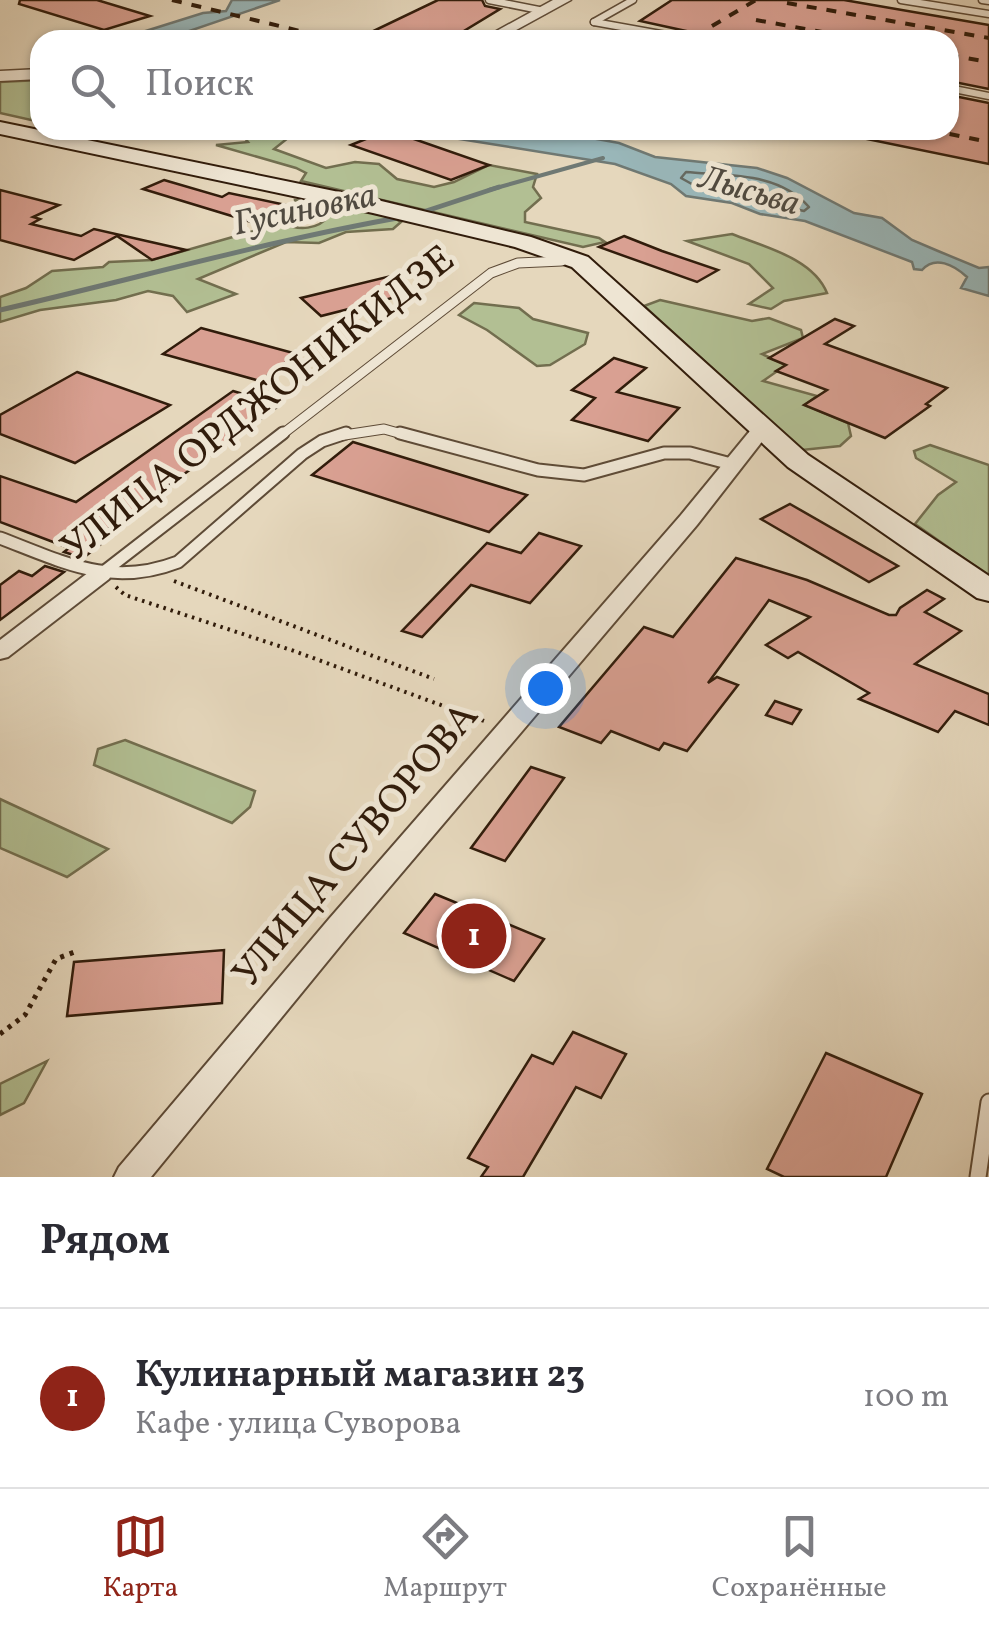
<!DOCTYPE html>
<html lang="ru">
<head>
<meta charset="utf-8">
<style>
	:root { --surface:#fff; --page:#f7f7f7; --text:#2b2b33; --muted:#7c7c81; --line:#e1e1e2; --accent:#8f2418 }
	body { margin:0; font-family:Vollkorn,serif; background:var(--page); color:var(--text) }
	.you { position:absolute; left:545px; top:688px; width:35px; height:35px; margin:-25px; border:8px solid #fff; border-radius:50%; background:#1a73e8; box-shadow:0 0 0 15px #1a73e833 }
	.badge { display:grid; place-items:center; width:65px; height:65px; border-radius:50%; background:var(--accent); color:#fff; font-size:32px; font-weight:700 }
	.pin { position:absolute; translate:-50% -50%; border:5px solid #fff; box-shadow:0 2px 10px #0006 }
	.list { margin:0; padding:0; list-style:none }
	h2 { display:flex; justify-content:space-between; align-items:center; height:130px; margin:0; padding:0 40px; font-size:42px }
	h2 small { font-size:32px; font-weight:400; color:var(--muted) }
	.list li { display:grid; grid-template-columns:65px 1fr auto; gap:30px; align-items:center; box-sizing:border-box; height:180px; padding:0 40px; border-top:2px solid var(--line) }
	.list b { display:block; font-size:38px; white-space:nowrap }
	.list p { margin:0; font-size:32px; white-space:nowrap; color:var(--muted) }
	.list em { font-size:32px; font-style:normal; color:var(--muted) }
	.icon { flex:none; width:55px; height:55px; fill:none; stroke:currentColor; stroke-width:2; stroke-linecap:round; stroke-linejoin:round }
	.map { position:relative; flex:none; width:989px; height:1177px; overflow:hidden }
	.search { position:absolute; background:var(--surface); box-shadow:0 2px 8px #0004; left:30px; right:30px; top:30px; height:110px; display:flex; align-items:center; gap:25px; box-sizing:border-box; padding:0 35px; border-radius:30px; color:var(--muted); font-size:38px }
	.sheet { height:310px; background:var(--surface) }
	nav { display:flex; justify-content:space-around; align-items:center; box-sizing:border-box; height:140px; border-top:2px solid var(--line); background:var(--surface); font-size:28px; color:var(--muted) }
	nav a { display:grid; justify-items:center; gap:5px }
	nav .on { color:var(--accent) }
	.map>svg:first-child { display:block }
	.green { fill:#b2bf93; stroke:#726e4f; stroke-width:2.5 }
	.water { fill:#99b7ba; stroke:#6f7974; stroke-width:2.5 }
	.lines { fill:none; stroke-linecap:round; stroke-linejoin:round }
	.shore { stroke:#656a62; stroke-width:2.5 }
	.stream-far1 { stroke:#6f7974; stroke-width:4 }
	.stream { stroke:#6f7974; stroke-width:5 }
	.building { fill:#d9a092; stroke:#311c0b; stroke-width:2.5 }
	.service-far3-casing { stroke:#5e4b37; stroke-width:9 }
	.service-far2-casing { stroke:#5e4b37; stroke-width:11 }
	.service-far1-casing { stroke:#5e4b37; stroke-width:15 }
	.service-casing { stroke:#5e4b37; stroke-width:19 }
	.minor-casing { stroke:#5e4b37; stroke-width:4 }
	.tertiary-casing { stroke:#5e4b37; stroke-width:3 }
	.secondary-casing { stroke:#311c0b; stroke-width:4 }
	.path-far1 { stroke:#311c0b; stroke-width:4; stroke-dasharray:2.5 5; stroke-linecap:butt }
	.path { stroke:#311c0b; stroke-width:5; stroke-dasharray:4 6; stroke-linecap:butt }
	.service-far3 { stroke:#eee5d3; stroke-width:6 }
	.service-far2 { stroke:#eee5d3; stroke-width:9 }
	.service-far1 { stroke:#eee5d3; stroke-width:11 }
	.service { stroke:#eee5d3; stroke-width:15 }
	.minor { fill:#eee5d3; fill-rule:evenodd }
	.tertiary { fill:#eee5d3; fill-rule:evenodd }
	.secondary { fill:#eee5d3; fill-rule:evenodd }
	.rail { stroke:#311c0b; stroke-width:4; stroke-dasharray:10 10; stroke-linecap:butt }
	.labels { text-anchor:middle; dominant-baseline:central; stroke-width:10; stroke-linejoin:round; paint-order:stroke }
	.far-water-label { font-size:35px; font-style:italic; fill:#504a40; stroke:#eee5d3 }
	.street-label { font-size:40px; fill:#311c0b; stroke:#eee5d3 }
</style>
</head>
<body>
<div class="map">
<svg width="989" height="1177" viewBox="0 0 989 1177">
	<rect width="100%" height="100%" fill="#e5d7bc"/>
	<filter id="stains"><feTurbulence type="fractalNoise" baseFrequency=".002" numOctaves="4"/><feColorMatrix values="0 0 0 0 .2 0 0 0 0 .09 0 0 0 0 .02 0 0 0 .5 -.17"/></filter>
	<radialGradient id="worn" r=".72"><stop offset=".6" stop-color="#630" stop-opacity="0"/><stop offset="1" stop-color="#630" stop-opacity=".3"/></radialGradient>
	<g class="green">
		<path d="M40,80V122L0,113V82Z"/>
		<path d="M218,130H316L293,134L274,149L326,168L355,162L379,164L397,179L434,187L454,182L489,165L537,174L533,187L541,198L525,212V222L599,238L605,242L583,247L301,181L306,173L296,168L216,145L248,142L240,132Z"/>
		<path d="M295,200L386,214L401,222L393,229L346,232L319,243L286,242L198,279L236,294L187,312L173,296L148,291L116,300L40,310L0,322V297L26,288L52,271L103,267L109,262L152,260L282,223C299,231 318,230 330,215L296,207Z"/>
		<path d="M732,234C764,247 813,258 827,293L784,301L771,309L749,304L773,288L749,264L687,241Z"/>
		<path d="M660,300L752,321L769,318L801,330L803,338L762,354L786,365L763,381L817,396L805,405L848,423L851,436L840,446L802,450L644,306Z"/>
		<path d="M474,303L519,308L533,319L588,333L585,344L550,365L537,366L487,330L459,315Z"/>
		<path d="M930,445L989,465V576L915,524L938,495L956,482L916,458L914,451Z"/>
		<path d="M125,740L255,791L250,807L232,823L94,765L98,749Z"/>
		<path d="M0,799L108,849L67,877L0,848Z"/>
		<path d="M47,1061L24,1103L0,1115V1084Z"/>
	</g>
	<g class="water">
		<path d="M232,0H280L163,40H117L203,13L226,11Z"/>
		<path d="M432,130H547L619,143L655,157L757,168L787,178L854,213L882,218L912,240L938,251L979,268L989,267V296L961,288L967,277C954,265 935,255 922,270L914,269L912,262L805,221L760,214L732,203L686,196L671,184L615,164L441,136Z"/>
	</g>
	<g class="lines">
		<path class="shore" d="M686,172C729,176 778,172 809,207L804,211L699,188L681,178Z"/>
		<path class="stream-far1" d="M489,190L603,158"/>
		<g class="stream">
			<path d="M420,213L499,187"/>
			<path d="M0,310C135,279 267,241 403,217"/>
		</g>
	</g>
	<g class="building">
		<path d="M20,0H97L150,16L104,30L19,4Z"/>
		<path d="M438,0H482L485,6L500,9L449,40H392L365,35Z"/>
		<path d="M672,0H844L989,25V89L949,81V40H743L708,33V40H701L695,33L640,21Z"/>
		<path d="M949,95L989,103V164L862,138V130H949Z"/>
		<path d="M388,130L489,165L451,180L351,145Z"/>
		<path d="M164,180L222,197L229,193L319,212L268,227L143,189Z"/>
		<path d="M0,190L59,205L33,217L40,219L31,224L81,236L94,229L186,250L152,260L117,236L74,260L0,240Z"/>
		<path d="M624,236L662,251L718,270L697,282L599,247Z"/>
		<path d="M391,276L412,293L321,316L301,298Z"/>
		<path d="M835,319L854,326L825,344L947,388L926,404L930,406L885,438L804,405L827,390L776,371L786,365L769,358Z"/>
		<path d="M201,328L297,354L260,381L163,354Z"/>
		<path d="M614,358L646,368L617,392L679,408L648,441L572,420L595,398L572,390Z"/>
		<path d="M77,372L170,405L75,463L0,434V415Z"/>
		<path d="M233,391L280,405L91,541L101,544L83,558L64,552L69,548L0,522V476L76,502Z"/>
		<path d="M353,442L527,495L489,532L312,475Z"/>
		<path d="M790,504L898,566L869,582L761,519Z"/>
		<path d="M539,533L581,546L530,603L471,585L422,637L402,631L487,543L521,553Z"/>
		<path d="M736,558L807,580L889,615H896L900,608L927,590L944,599L925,612L961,631L915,664L989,694V725L955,711L938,732L859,699L869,693L798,652L788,658L766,645L810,617L769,600L708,683L717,677L738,685L687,751L664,743L659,750L611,731L601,743L559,727L644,627L673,637Z"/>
		<path d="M45,566L64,572L0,620V585L19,571L32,576Z"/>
		<path d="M775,701L801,710L792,724L766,715Z"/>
		<path d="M531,767L564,778L505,861L471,848Z"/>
		<path d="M435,894L544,939L514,981L404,933Z"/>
		<path d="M224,950L222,1003L67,1016L74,962Z"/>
		<path d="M573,1032L626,1054L601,1098L576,1087L523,1177H481L488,1167L468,1158L532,1055L553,1064Z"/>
		<path d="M826,1053L922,1094L886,1177H784L767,1169Z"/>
	</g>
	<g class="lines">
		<g class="service-far3-casing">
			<g id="service-far3">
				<path d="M489,0L544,11"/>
				<path d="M901,0L989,14"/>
				<path d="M982,0L989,1"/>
				<path d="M594,22L694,40"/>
				<path d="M594,22L633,0"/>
				<path d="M949,88L989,96"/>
			</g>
		</g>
		<g class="service-far2-casing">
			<g id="service-far2">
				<path d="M280,436L491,273L518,263L562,261"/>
				<path d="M338,436L384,429L409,436"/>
			</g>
		</g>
		<g class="service-far1-casing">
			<g id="service-far1">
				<path d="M400,433L538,470L584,475L664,453H690L731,464"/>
				<path d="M0,538C63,562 111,588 178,562L302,454L322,441L346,433"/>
				<path d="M101,574L283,433"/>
			</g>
		</g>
		<g class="service-casing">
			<path id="service" d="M978,1177L989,1102"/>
		</g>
		<g class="minor-casing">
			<g id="minor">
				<path d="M761,424L771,430L697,525L349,935L151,1177H114L119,1167L329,919L681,515L754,426Z"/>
				<path d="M101,567L109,569L112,574L109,579L8,657L0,659V640L93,569Z"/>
			</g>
		</g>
		<g class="tertiary-casing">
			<g id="tertiary">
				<path d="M553,0H571L498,40H480Z"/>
				<path d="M40,69V79L0,81V71Z"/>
			</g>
		</g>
		<g class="secondary-casing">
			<path id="secondary" d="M0,122L373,199L531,237L588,257L808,455L989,576V601L977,598L788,467L572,267L515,247L373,213L0,134Z"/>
		</g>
		<g class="path-far1">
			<path d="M174,581L434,679"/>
			<path d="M116,587L125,595L294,651L487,722"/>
		</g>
		<path class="path" d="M0,1034L25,1015L56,959L77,951"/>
		<use href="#service-far3" class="service-far3"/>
		<use href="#service-far2" class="service-far2"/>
		<use href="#service-far1" class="service-far1"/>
		<use href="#service" class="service"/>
		<use href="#minor" class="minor"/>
		<use href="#tertiary" class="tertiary"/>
		<use href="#secondary" class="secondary"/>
		<g class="rail">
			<path d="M172,0L337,40"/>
			<path d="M787,3L989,38"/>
			<path d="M756,20L866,40"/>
			<path d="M712,26L756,0"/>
			<path d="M949,55L989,62"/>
			<path d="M930,130L989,142"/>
		</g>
	</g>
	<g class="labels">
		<g class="far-water-label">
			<text transform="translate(749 192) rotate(16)">Лысьва</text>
			<text transform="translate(305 211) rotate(-12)">Гусиновка</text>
		</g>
		<g class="street-label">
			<text transform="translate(259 405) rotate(-38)">УЛИЦА ОРДЖОНИКИДЗЕ</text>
			<text transform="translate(357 846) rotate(-50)">УЛИЦА СУВОРОВА</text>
		</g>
	</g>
	<rect width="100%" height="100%" filter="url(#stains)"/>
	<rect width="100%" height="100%" fill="url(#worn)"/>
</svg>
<div class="you"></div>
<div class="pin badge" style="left:474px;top:936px">1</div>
<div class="search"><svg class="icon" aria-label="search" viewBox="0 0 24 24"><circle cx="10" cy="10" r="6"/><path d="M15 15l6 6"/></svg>Поиск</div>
</div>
<section class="sheet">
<h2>Рядом<small></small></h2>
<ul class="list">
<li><span class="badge">1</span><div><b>Кулинарный магазин 23</b><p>Кафе · улица Суворова</p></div><em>100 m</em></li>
</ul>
</section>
<nav>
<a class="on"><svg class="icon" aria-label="map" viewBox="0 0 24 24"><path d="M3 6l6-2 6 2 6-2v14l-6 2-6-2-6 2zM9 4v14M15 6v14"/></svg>Карта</a>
<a><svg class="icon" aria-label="directions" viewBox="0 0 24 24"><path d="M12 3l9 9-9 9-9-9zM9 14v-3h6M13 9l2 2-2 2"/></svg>Маршрут</a>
<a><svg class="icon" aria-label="saved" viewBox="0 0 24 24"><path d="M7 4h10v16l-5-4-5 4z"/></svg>Сохранённые</a>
</nav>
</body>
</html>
